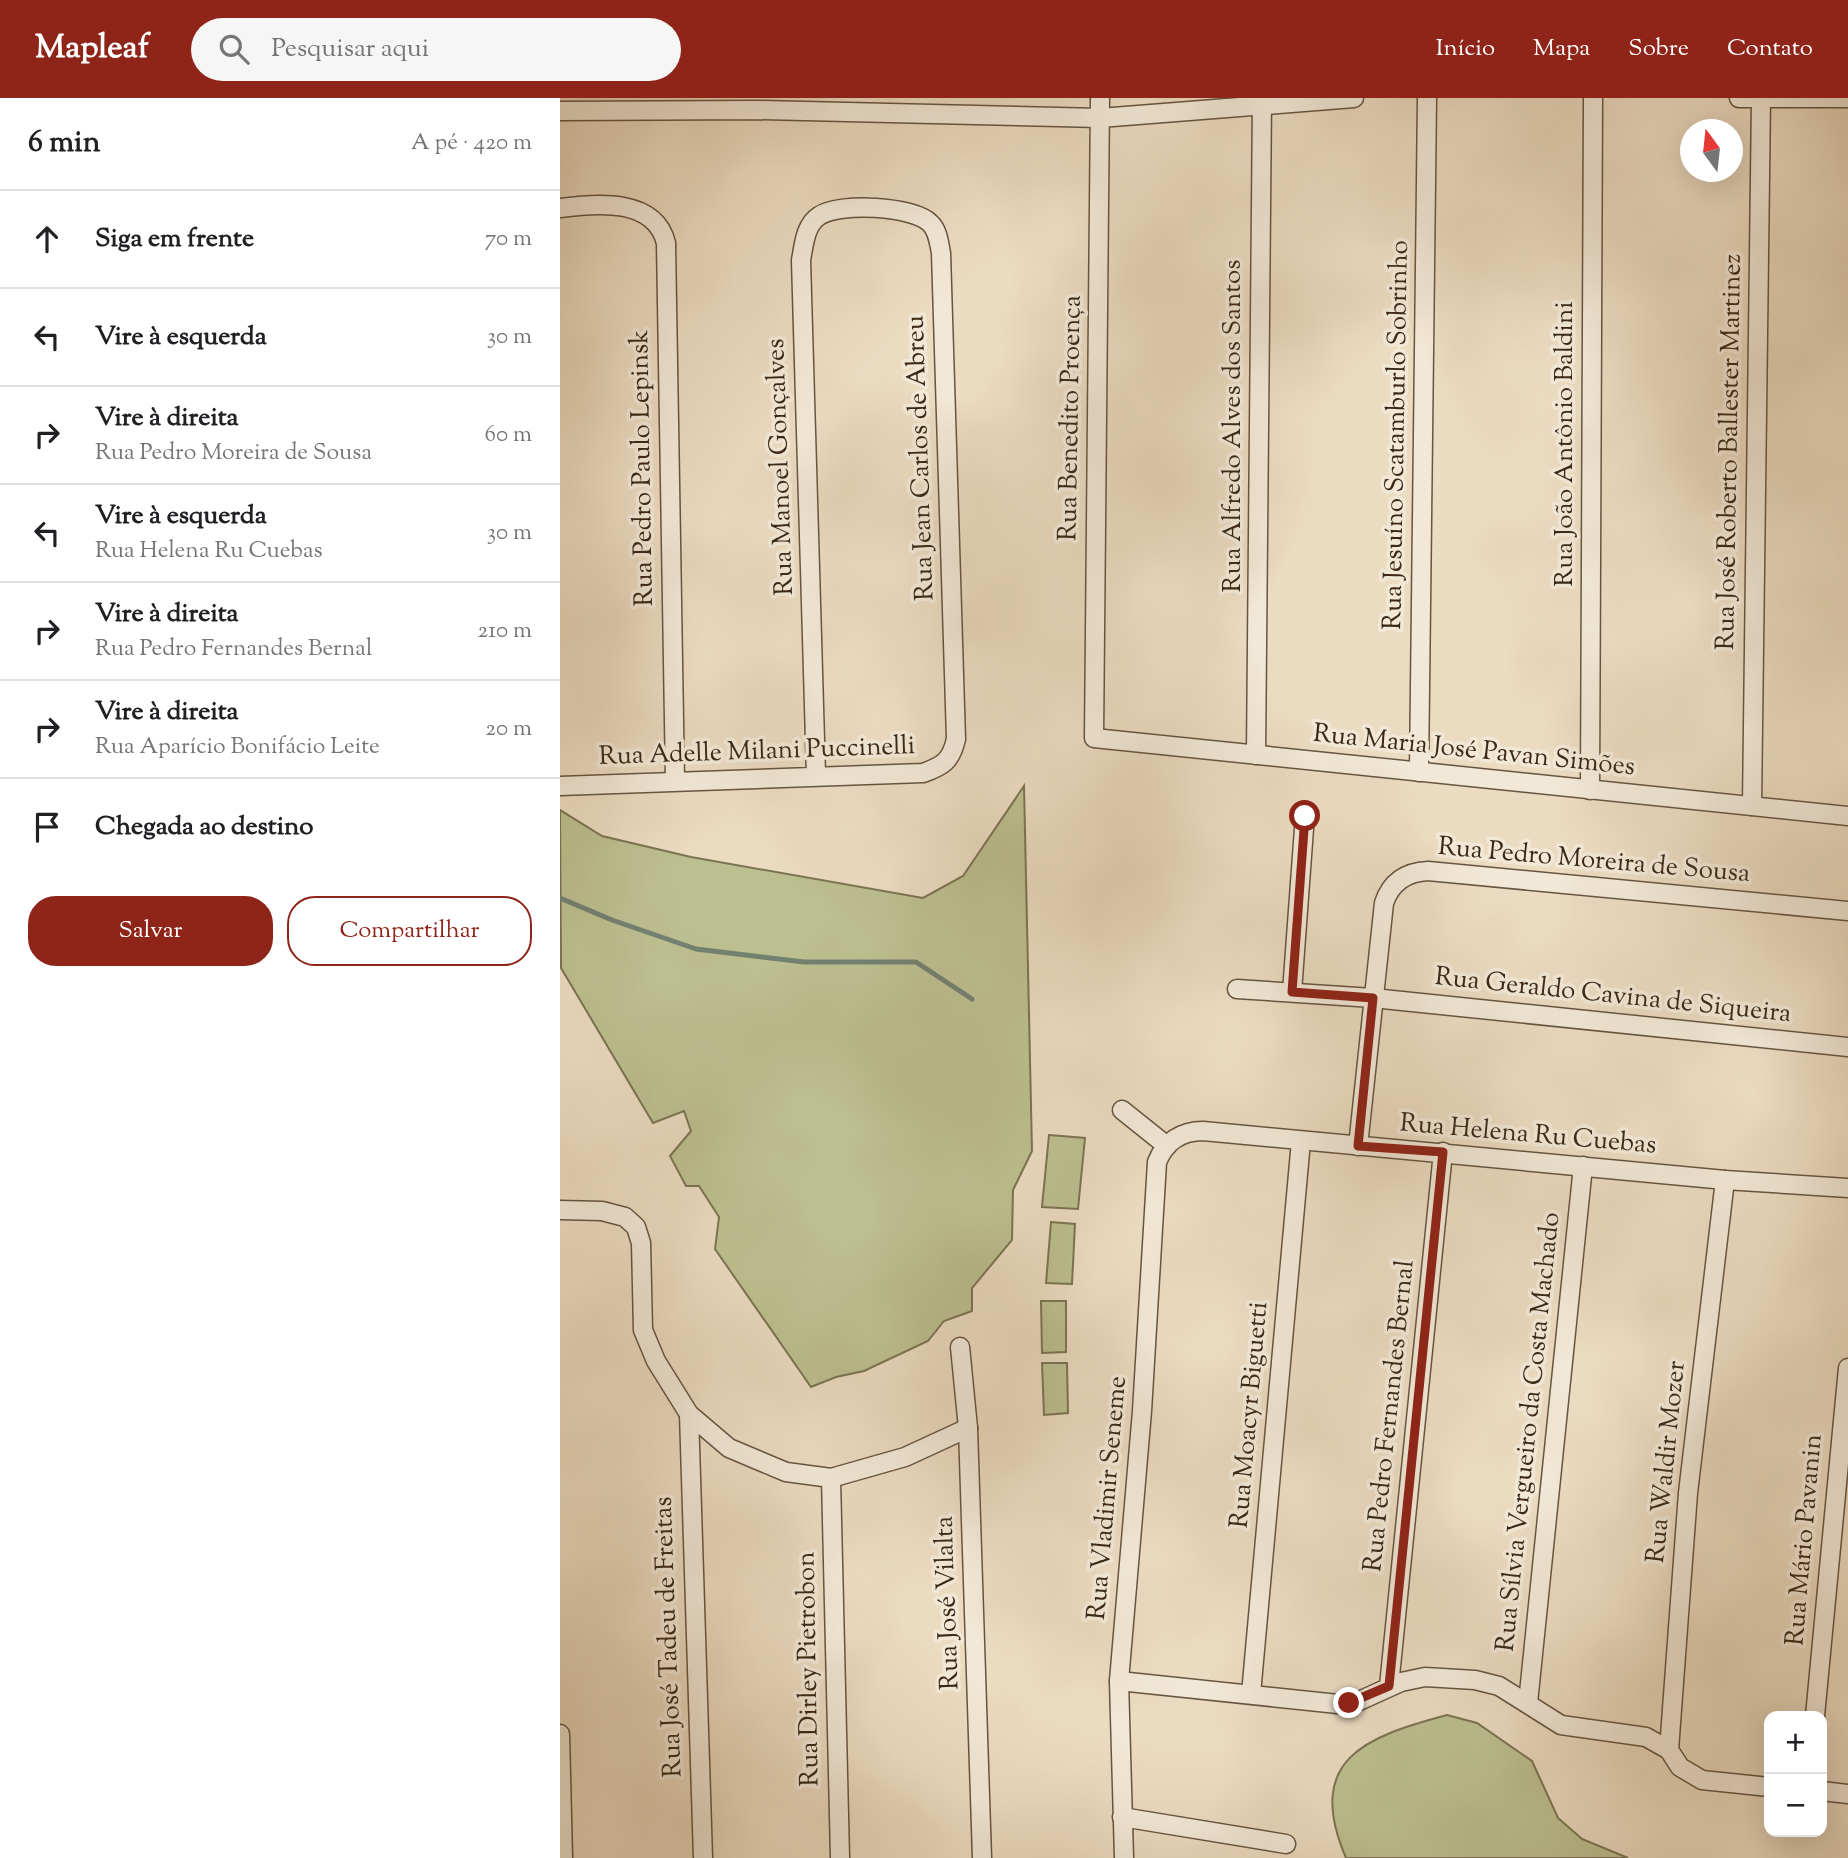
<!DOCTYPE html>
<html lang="pt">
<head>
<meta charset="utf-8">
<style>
	:root { --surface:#fff; --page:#f6f6f6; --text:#202124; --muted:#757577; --line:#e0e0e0; --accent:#8f2418 }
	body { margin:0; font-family:"Sorts Mill Goudy",serif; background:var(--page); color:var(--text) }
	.controls { position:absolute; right:21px; bottom:21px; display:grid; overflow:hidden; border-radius:14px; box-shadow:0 7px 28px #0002 }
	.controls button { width:63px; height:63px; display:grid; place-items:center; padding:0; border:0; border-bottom:2px solid var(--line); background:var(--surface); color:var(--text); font:35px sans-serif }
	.compass { position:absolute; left:1120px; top:21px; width:63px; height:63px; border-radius:50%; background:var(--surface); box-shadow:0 7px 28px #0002; rotate:345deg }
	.stop { position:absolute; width:21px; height:21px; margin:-16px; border:5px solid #8f2418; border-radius:50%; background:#fff }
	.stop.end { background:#8f2418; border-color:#fff; box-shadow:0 2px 7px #0008 }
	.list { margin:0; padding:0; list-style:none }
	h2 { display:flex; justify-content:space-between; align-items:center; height:91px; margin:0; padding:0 28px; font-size:30px }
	h2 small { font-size:23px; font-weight:400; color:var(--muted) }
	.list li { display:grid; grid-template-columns:46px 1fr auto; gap:21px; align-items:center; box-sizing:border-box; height:98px; padding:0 28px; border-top:2px solid var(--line) }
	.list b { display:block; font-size:26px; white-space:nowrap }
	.list p { margin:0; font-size:23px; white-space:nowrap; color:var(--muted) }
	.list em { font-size:23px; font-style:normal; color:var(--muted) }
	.actions { display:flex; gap:14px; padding:21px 28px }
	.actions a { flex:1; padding:16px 0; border:2px solid var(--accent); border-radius:28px; text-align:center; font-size:24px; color:var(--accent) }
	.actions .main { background:var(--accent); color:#fff }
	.icon { flex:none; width:38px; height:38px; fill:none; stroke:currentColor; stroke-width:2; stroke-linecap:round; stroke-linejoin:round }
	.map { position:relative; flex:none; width:1288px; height:1760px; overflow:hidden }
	header { display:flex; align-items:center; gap:42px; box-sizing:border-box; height:98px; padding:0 35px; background:var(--accent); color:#fff }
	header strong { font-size:33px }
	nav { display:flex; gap:38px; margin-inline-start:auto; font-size:24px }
	.search { width:490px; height:63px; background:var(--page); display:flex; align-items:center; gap:18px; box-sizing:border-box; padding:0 24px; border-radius:38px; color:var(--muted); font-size:26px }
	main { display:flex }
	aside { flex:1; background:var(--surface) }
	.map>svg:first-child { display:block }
	.green { fill:#bcbf90; stroke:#7b7452; stroke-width:2 }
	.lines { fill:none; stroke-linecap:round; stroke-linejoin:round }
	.stream { stroke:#738170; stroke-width:5 }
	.minor-casing { stroke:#665540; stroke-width:21 }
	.minor { stroke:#f2e8d7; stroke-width:18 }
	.route { stroke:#8f2418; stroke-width:9 }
	.labels { text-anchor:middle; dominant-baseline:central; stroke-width:7; stroke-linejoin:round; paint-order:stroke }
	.street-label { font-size:26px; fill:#3a2815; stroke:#f2e8d7 }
</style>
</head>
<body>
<header>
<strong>Mapleaf</strong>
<div class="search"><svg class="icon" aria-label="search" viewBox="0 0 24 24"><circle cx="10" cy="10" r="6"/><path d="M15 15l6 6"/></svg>Pesquisar aqui</div>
<nav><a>Início</a><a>Mapa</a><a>Sobre</a><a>Contato</a></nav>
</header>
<main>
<aside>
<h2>6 min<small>A pé · 420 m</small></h2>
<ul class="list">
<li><svg class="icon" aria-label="ahead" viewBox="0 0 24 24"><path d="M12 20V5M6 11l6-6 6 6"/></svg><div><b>Siga em frente</b></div><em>70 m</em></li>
<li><svg class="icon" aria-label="left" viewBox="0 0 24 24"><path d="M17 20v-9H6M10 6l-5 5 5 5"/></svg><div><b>Vire à esquerda</b></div><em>30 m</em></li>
<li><svg class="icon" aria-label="right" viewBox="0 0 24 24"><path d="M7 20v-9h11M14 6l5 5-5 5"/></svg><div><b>Vire à direita</b><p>Rua Pedro Moreira de Sousa</p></div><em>60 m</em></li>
<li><svg class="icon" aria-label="left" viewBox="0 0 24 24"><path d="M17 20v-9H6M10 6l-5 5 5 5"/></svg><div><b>Vire à esquerda</b><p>Rua Helena Ru Cuebas</p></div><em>30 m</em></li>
<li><svg class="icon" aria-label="right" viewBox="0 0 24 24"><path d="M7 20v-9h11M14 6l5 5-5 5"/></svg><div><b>Vire à direita</b><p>Rua Pedro Fernandes Bernal</p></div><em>210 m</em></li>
<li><svg class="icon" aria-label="right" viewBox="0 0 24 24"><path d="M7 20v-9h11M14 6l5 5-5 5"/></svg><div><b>Vire à direita</b><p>Rua Aparício Bonifácio Leite</p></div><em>20 m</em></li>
<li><svg class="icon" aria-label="arrive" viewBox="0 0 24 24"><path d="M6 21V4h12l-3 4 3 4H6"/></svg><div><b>Chegada ao destino</b></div></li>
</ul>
<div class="actions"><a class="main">Salvar</a><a>Compartilhar</a></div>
</aside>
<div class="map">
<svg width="1288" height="1760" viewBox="0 0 1288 1760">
	<rect width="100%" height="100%" fill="#ebdbc1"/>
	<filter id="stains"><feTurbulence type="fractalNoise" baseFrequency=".00286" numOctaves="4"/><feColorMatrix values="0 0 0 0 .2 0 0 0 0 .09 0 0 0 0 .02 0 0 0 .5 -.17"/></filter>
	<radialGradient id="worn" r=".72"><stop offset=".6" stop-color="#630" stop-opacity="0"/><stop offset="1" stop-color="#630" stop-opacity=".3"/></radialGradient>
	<g class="green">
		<path d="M464,688L472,1053L453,1092L452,1142L412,1190V1213L384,1223L368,1243L304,1273L276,1279L251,1289L155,1151L159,1119L139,1088H126L110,1058L131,1033L124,1013L93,1025L1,870L0,712L42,738L131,759L363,800L403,778Z"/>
		<path d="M489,1037L525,1040L518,1111L482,1109Z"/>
		<path d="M491,1124L515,1126L512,1186L486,1185Z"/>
		<path d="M481,1203H506V1254L482,1255Z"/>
		<path d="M482,1265H507L508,1315L484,1317Z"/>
		<path d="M887,1617L917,1625L972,1663L998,1720L1022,1741L1068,1760H786C744,1661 805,1639 887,1617Z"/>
	</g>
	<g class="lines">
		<path class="stream" d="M0,800L52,822L136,851L244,864H356L412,901"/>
		<g class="minor-casing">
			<g id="minor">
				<path d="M540,0L534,640L1288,718"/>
				<path d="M1179,0H1288"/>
				<path d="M0,13L197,12L540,20L794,0"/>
				<path d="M0,110C37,105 95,100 106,145L115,683"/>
				<path d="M696,657L702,0"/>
				<path d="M859,674L867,0"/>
				<path d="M0,688L363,675C383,668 391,663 396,641L381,155C379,145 378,132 370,125C353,108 279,104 259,118C245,127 244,147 241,162L256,677"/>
				<path d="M1030,692L1033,0"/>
				<path d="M1192,708L1201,0"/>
				<path d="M677,891L813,900L1288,949"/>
				<path d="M732,894L745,717"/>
				<path d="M562,1012L607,1048"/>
				<path d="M798,1048L824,805C831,784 846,774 868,773L1288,813"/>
				<path d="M0,1112L42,1113L65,1119L76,1129L81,1145L83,1232L96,1263L129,1316L169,1350L226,1374L271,1380L345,1359L408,1330"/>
				<path d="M400,1249L408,1330L422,1760"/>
				<path d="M129,1316L143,1760"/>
				<path d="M271,1380L280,1760"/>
				<path d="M559,1583L778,1606L799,1603L841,1584L865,1579L915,1582L939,1588L1001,1627L1086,1639L1109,1652L1120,1669L1142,1682L1209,1689"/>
				<path d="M829,1588L883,1054"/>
				<path d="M691,1596L741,1043"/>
				<path d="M968,1605L1023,1068"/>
				<path d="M1255,1618L1288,1270"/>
				<path d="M0,1636L3,1760"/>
				<path d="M1109,1652L1128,1395L1165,1082"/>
				<path d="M1262,1693L1288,1696"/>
				<path d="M562,1719L726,1746"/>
				<path d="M564,1760L559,1583L582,1313L597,1064C605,1044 621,1033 643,1033L1165,1082L1288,1090"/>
			</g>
		</g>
		<use href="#minor" class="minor"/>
	</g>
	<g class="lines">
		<path class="route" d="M745,718L732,894L813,900L798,1048L883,1054L829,1588L789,1605"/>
	</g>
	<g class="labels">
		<g class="street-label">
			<text transform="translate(511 320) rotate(-89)">Rua Benedito Proença</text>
			<text transform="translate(673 328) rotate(-90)">Rua Alfredo Alves dos Santos</text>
			<text transform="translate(837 337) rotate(-89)">Rua Jesuíno Scatamburlo Sobrinho</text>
			<text transform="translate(1005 346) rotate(-90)">Rua João Antônio Baldini</text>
			<text transform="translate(1170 354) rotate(-89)">Rua José Roberto Ballester Martinez</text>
			<text transform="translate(361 360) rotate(-92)">Rua Jean Carlos de Abreu</text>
			<text transform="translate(221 369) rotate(-92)">Rua Manoel Gonçalves</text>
			<text transform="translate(83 370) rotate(-91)">Rua Pedro Paulo Lepinsk</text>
			<text transform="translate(914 653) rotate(6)">Rua Maria José Pavan Simões</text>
			<text transform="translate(197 654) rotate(-2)">Rua Adelle Milani Puccinelli</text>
			<text transform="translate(1034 763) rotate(5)">Rua Pedro Moreira de Sousa</text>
			<text transform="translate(1053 898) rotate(6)">Rua Geraldo Cavina de Siqueira</text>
			<text transform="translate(968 1037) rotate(5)">Rua Helena Ru Cuebas</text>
			<text transform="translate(690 1317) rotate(-85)">Rua Moacyr Biguetti</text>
			<text transform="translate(830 1318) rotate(-84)">Rua Pedro Fernandes Bernal</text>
			<text transform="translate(969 1334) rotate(-84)">Rua Sílvia Vergueiro da Costa Machado</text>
			<text transform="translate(1107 1364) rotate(-84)">Rua Waldir Mozer</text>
			<text transform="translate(548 1400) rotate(-85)">Rua Vladimir Seneme</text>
			<text transform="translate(1245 1442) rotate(-85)">Rua Mário Pavanin</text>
			<text transform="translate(388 1505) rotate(-92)">Rua José Vilalta</text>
			<text transform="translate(109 1539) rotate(-92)">Rua José Tadeu de Freitas</text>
			<text transform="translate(249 1571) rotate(-91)">Rua Dirley Pietrobon</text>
		</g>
	</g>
	<rect width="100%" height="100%" filter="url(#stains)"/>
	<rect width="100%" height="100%" fill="url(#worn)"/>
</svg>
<div class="controls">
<button>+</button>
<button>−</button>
</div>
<svg class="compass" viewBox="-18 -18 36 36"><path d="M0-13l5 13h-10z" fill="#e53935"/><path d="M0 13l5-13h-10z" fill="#757577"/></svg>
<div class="stop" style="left:745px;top:718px"></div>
<div class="stop end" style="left:789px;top:1605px"></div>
</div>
</main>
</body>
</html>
